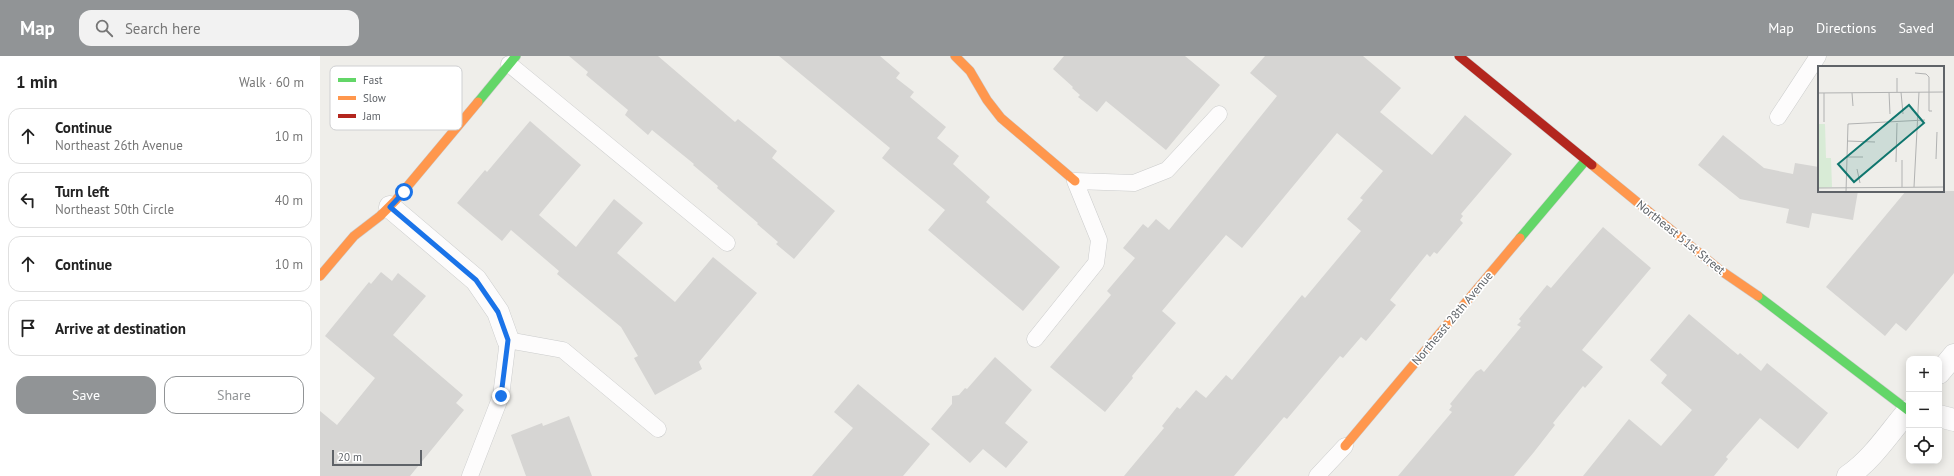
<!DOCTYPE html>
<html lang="en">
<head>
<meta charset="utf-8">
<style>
	:root { --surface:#fff; --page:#f2f2f2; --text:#222; --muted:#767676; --line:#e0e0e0; --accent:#919496 }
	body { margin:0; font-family:"PT Sans",sans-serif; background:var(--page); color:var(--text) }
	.controls { position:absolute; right:12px; bottom:12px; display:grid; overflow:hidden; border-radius:8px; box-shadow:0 2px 10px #0003 }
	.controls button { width:36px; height:36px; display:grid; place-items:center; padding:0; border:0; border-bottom:1px solid var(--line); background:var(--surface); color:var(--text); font:20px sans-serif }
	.scale { position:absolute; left:12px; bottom:10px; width:90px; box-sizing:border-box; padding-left:4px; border:2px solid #5f6368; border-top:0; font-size:11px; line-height:14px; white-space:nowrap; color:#5f6368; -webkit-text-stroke:3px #fff; paint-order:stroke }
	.stop { position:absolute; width:12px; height:12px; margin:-9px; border:3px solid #1a73e8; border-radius:50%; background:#fff }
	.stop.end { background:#1a73e8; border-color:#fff; box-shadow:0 1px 4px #0008 }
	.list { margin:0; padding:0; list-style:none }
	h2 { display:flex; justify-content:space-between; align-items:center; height:52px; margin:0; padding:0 16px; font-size:17px }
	h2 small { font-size:13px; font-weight:400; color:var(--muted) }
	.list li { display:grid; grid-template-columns:26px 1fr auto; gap:12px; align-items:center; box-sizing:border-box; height:56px; margin:0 8px 8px; padding:0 8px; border:1px solid var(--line); border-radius:12px }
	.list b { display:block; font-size:15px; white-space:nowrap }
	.list p { margin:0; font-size:13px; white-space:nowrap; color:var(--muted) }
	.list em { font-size:13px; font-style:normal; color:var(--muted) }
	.actions { display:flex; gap:8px; padding:12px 16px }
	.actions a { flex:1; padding:9px 0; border:1px solid var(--accent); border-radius:12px; text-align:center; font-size:14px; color:var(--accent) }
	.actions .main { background:var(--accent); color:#fff }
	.icon { flex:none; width:22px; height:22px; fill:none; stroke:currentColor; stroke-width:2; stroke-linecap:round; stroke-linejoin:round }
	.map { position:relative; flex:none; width:1634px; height:420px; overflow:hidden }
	header { display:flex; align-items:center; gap:24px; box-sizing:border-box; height:56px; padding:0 20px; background:var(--accent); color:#fff }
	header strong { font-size:19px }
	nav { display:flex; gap:22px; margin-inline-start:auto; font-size:14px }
	.search { width:280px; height:36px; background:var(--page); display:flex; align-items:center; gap:10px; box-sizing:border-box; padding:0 14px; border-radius:12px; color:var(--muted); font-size:15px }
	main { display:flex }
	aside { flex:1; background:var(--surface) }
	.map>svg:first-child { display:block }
	.building { fill:#d6d5d3 }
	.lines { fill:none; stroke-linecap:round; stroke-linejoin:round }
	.lane-casing { stroke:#cbcccc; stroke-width:17 }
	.street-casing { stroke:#cbcccc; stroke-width:23 }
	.fast-casing { stroke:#cacacb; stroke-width:10 }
	.slow-casing { stroke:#cacacb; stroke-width:10 }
	.jam-casing { stroke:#cacacb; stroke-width:10 }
	.lane { stroke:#fdfcfc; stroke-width:16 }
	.street { stroke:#fdfcfc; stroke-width:22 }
	.fast { stroke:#63d668; stroke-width:9 }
	.slow { stroke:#ff974d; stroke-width:9 }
	.jam { stroke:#b3261e; stroke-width:9 }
	.route { stroke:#1a73e8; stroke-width:5 }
	.labels { text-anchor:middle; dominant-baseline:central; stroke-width:3.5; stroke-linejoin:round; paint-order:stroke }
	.street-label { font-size:12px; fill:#5f6368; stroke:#fff }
	.inset-road { fill:none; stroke:#b1b2b2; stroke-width:1 }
	.view { fill:#0f766e; fill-opacity:0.15; stroke:#0f766e; stroke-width:2 }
	.inset-edge { fill:none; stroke:#5f6368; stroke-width:2 }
	.key { fill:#fff; stroke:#cfd0d2; stroke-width:1 }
	.key-label { font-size:11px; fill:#5f6368 }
</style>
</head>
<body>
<header>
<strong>Map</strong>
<div class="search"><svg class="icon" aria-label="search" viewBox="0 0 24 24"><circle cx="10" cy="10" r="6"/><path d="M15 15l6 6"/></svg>Search here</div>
<nav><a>Map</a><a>Directions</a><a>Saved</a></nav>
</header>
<main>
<aside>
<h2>1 min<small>Walk · 60 m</small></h2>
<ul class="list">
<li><svg class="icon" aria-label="ahead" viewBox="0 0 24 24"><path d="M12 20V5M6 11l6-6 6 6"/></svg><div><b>Continue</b><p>Northeast 26th Avenue</p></div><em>10 m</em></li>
<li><svg class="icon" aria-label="left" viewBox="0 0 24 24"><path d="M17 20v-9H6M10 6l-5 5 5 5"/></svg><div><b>Turn left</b><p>Northeast 50th Circle</p></div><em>40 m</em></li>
<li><svg class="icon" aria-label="ahead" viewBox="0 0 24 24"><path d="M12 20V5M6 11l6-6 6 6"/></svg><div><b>Continue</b></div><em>10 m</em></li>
<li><svg class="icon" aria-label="arrive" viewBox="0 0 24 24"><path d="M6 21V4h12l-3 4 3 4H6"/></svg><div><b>Arrive at destination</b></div></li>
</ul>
<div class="actions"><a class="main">Save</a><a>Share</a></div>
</aside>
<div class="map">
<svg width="1634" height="420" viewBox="0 0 1634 420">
	<rect width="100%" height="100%" fill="#efeeea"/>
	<g class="building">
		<path d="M249,0H338L415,66L418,63L457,95L452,102L515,155L474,203L456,188L458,186L437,168L438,167L397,132L398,130L373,109L374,108L332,74L328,79L305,59L308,54L266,19L268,16Z"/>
		<path d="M459,0H560L580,17L576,22L594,36L590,41L626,71L617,82L639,100L633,108L670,141L666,146L740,211L703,255L608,174L625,154L562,102L570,92Z"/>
		<path d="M744,0H865L900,29L846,94L786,45L777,56L758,41L760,39L752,32L753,31L733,13Z"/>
		<path d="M945,0H1043L1081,32L1060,56L1112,99L1145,59L1192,98L1141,158L1143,160L1140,164L1143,167L1117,198L1114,196L1110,201L1107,198L1070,244L1076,249L1046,285L1041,281L1023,302L1020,300L967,363L964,361L914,420H804L844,372L842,370L857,351L860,353L876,334L886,342L906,319L912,324L982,239L985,242L1041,175L1027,163L1043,144L1040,142L1063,115L1017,77L922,192L906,179L842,255L856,267L812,320L813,322L785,356L730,311L791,239L787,235L815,202L803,192L823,168L828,172L836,163L849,174L957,40L930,17Z"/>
		<path d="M210,65L261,109L219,159L256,191L294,143L323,167L297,197L355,246L393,201L437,237L379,306L382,313L335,339L314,302L318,300L301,271L237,218L239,215L191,174L182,185L137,147L165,114L167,116Z"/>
		<path d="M1403,79L1444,112L1473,118L1475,107L1499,111V135H1538L1533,164L1492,157L1489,172L1466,167L1469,153L1420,143L1378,109Z"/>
		<path d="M1586,135H1634V217L1586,275L1576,267L1565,280L1506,231Z"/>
		<path d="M1283,171L1331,212L1262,294L1283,311L1265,332L1263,330L1233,367L1235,369L1214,396L1194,420H1078L1132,356L1129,354L1132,350L1130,348L1156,316L1161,313L1164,316L1201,271L1197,269L1201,265L1199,263L1227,229L1231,232Z"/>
		<path d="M61,216L72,225L78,217L106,240L73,279L143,339L136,347L144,354L90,420H0V355L17,369L55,322L5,280L49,226L51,228Z"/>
		<path d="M1369,258L1418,299L1420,297L1441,315L1447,307L1508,357L1478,393L1440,362L1406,401L1408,403L1394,420H1263L1309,363L1341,390L1372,354L1341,327L1347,319L1330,304Z"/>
		<path d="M675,301L712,334L685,367L708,386L686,412L663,393L650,407L611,373L632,348V340L639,339L645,332L647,333Z"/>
		<path d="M538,328L610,388L583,420H492L533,372L514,356Z"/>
		<path d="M249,360L272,420H206L191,379L222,367L223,370Z"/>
	</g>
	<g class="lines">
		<g class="lane-casing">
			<g id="lane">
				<path d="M189,8L407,187"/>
				<path d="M1458,61L1498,0"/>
				<path d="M715,283L776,207L779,184L755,125L814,127L847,114L899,58"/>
				<path d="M150,420L181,340L188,284L243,294L338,373"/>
				<path d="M997,420L1025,390"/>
			</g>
		</g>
		<g class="street-casing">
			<g id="street">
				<path d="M70,151L156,224L178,256L188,284"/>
				<path d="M1619,317L1634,299"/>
				<path d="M1619,360L1634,364"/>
				<path d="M1528,420C1552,404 1569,377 1588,355"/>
			</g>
		</g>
		<g class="fast-casing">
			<g id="fast">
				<path d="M158,46L196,0"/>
				<path d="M1200,182L1266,104"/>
				<path d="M1438,240L1589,355"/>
			</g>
		</g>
		<g class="slow-casing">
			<g id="slow">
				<path d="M635,0L650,15L667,44L681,62L755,125"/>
				<path d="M1272,109L1400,214L1438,240"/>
				<path d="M0,220L34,180L60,160L76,144L158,46"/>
				<path d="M1025,390L1200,182"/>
			</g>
		</g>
		<g class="jam-casing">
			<path id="jam" d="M1139,0L1272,109"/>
		</g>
		<use href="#lane" class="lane"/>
		<use href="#street" class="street"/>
		<use href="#fast" class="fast"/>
		<use href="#slow" class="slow"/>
		<use href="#jam" class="jam"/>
	</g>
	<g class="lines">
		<path class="route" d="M84,136L70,151L156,224L178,256L188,284L181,340"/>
	</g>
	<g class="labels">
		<g class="street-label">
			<text transform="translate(1361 181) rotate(39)">Northeast 51st Street</text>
			<text transform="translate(1132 262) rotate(-50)">Northeast 28th Avenue</text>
		</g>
	</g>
	<g transform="translate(1498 10)">
		<rect width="126" height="126" fill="#efeeea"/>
		<path d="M0,58H7L8,92H13L14,121L0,122Z" fill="#d8ebd6"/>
		<path class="inset-road" d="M97,7L108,8L111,11V45H114M79,12V26M71,26L72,48M83,26L85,48M0,27L126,26M34,27L35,40M6,56V27M29,75L57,76M29,91H45M118,93L119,66M78,96L79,57M39,103L42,117M84,121V94M96,121L101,26M0,122L126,121M28,126L30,58L107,54"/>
		<path class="view" d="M91,39L106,57L36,116L20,98Z"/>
		<rect width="126" height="126" class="inset-edge"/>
	</g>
	<rect x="10" y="10" width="132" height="64" rx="6" class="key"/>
	<rect x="18" y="22" width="18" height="4" fill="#63d668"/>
	<rect x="18" y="40" width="18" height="4" fill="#ff974d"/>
	<rect x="18" y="58" width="18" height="4" fill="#b3261e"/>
	<g class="key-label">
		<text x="43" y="28">Fast</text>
		<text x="43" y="46">Slow</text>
		<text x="43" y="64">Jam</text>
	</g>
</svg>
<div class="controls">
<button>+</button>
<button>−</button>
<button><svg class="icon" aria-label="locate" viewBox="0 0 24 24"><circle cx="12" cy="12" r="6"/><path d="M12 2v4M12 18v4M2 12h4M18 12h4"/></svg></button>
</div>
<div class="scale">20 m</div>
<div class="stop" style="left:84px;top:136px"></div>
<div class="stop end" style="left:181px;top:340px"></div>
</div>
</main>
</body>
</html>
